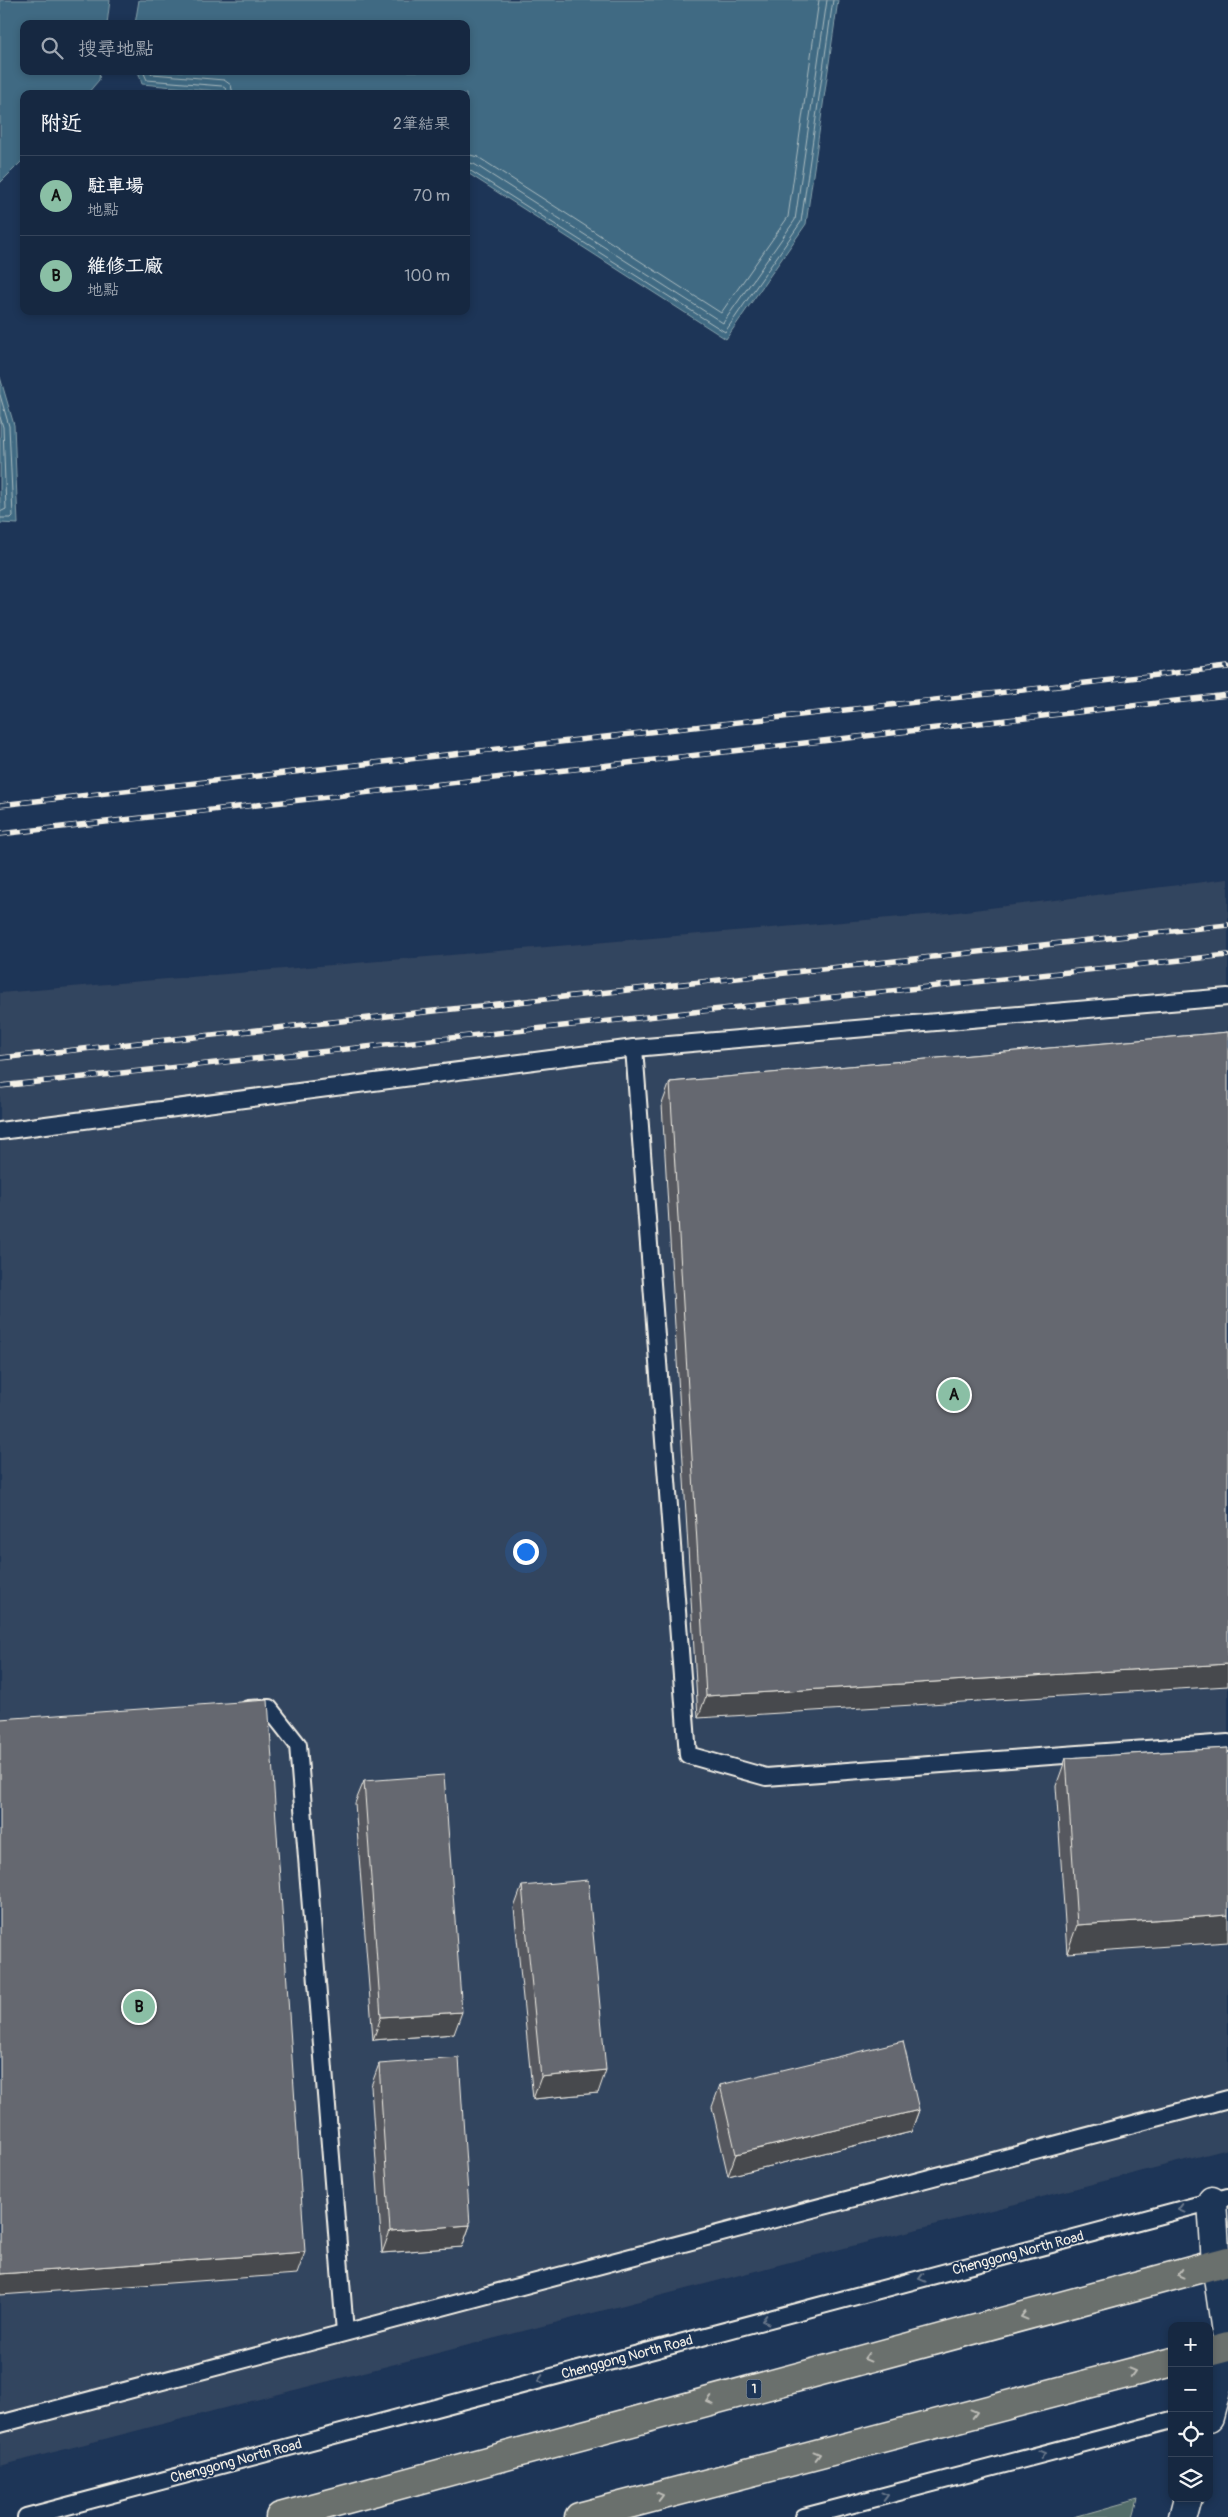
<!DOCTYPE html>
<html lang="zh-TW">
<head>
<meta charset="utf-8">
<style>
	:root { --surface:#162841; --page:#1f3048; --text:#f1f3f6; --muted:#9ea6b1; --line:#35445a; --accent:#8abfa5 }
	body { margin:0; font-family:Pangolin,"LXGW WenKai TC",sans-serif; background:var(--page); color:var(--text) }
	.controls { position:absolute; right:15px; bottom:15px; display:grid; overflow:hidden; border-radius:10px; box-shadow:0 2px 8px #0003 }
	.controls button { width:45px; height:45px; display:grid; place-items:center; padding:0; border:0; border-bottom:1px solid var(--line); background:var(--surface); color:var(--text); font:25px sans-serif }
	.you { position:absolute; left:525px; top:1551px; width:18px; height:18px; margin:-12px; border:4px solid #fff; border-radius:50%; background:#1a73e8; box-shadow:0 0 0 8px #1a73e833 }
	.badge { display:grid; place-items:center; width:32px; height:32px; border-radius:50%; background:var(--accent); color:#111; font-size:16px; font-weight:700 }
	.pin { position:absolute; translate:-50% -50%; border:2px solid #fff; box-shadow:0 1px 5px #0006 }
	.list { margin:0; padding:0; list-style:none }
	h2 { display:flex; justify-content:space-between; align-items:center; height:65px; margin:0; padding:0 20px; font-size:21px }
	h2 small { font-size:16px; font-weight:400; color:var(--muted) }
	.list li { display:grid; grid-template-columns:32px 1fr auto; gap:15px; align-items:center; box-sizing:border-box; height:80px; padding:0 20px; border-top:1px solid var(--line) }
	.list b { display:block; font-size:19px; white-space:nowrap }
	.list p { margin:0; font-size:16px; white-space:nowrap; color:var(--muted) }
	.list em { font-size:16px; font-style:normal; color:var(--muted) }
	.icon { flex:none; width:28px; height:28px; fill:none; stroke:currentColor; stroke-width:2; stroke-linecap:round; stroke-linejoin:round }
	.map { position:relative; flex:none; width:1228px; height:2517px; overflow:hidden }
	.search { position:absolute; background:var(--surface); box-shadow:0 2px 8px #0003; left:20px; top:20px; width:450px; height:55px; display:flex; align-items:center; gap:12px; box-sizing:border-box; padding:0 18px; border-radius:10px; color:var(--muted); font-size:19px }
	.panel { position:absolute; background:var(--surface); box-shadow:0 2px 8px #0003; left:20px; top:90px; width:450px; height:225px; border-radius:10px }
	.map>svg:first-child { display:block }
	.built { fill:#33445e }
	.green { fill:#536d6a; stroke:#a4afa9 }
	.water { fill:#3f6b83; stroke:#87a1ab }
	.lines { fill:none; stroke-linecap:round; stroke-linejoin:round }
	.shore { stroke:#acbbc0; stroke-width:1 }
	.lane-casing { stroke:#f4f1e8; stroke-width:20 }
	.street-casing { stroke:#f4f1e8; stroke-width:31 }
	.primary-casing { stroke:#f4f1e8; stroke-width:31 }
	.lane { stroke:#1d3557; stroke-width:16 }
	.street { stroke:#1d3557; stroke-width:28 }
	.primary { stroke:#6b706d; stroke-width:28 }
	.rail-casing { stroke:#f4f1e8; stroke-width:5.5 }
	.rail { stroke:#1d3557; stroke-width:4; stroke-dasharray:11; stroke-linecap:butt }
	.wall { fill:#57595f; stroke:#f4f1e8 }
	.shaded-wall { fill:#47494e; stroke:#f4f1e8 }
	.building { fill:#65686f; stroke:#f4f1e8 }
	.oneway { stroke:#68778a }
	.oneway2 { stroke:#bdbdb7 }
	.labels { text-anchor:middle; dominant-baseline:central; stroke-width:4; stroke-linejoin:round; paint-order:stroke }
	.shield { fill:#1d3557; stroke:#b4b9bc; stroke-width:1 }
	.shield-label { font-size:12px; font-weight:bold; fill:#f4f1e8 }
	.street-label { font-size:14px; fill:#f4f1e8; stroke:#1d3557 }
</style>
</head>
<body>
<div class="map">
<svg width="1228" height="2517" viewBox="0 0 1228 2517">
	<rect width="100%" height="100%" fill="#1d3557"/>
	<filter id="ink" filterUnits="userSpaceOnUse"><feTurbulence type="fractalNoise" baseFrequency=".02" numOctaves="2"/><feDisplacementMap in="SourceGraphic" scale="10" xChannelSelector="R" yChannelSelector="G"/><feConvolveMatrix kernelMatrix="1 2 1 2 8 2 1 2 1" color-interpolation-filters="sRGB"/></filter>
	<g filter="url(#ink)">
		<path class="built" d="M1228,879V2149L0,2466V993L949,913Z"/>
		<path class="green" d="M1138,2499L1133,2517H1074Z"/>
		<g class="water">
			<path d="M0,0H110L107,24H24V71H100L99,80L87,94H24V159L0,183Z"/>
			<path d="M139,0H838L806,224L726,339L466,172V94H249L142,84L138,71H466V24H135Z"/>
			<path d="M0,377L14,425L18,524L0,523Z"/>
		</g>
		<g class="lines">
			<g class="shore">
				<path d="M143,71L147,80L222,86L226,89L227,94"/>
				<path d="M149,71L152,74L224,80L231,85L233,94"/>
				<path d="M466,154L478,157L721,313L788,217L819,0"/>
				<path d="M466,162L474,164L723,323L795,220L827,0"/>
				<path d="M466,168L725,332L801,222L833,0"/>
				<path d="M0,395L9,426L13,516L11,518H0"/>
				<path d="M0,417L3,427L6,509L0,512"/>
			</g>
			<g class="lane-casing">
				<g id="lane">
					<path d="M634,1048L688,1755L766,1777L1228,1743"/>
					<path d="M0,1131L634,1048L1228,997"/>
					<path d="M248,1709L269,1708L298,1745L345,2332"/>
					<path d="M0,2424L1228,2099"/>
					<path d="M26,2517L1228,2197"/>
					<path d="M804,2517L1172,2420"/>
				</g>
			</g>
			<g class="street-casing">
				<g id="street">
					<path d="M1212,2201L1216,2264L1228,2346"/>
					<path d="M1209,2417L1228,2347"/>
					<path d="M1183,2517L1188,2498"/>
				</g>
			</g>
			<g class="primary-casing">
				<g id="primary">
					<path d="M1209,2352L1228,2347"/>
					<path d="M280,2517L1228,2261"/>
					<path d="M579,2517L1172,2362"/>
				</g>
			</g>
			<use href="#lane" class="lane"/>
			<use href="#street" class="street"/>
			<use href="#primary" class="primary"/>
			<g class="rail-casing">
				<g id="rail">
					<path d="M0,805L1228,667"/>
					<path d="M0,834L1228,695"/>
					<path d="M0,1058L1228,925"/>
					<path d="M0,1086L1228,955"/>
				</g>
			</g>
			<use href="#rail" class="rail"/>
		</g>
		<g class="wall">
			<path d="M1228,1032L698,1718L662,1104L670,1082Z"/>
			<path d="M1228,1748L1067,1953L1056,1786L1066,1758Z"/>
			<path d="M364,1781L454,2034L373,2040L355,1803Z"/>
			<path d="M522,1886L598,2093L533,2099L514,1908Z"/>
			<path d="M379,2064L470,2225L462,2247L382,2253L371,2086Z"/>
			<path d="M720,2085L919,2110L911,2132L728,2176L712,2107Z"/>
		</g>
		<g class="shaded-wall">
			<path d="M1228,1664V1686L698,1718L706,1696Z"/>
			<path d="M1228,1915V1942L1067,1953L1077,1925Z"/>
			<path d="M462,2012L454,2034L373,2040L381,2017Z"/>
			<path d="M606,2070L598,2093L533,2099L541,2077Z"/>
			<path d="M919,2110L911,2132L728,2176L736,2154Z"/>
			<path d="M470,2225L462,2247L382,2253L390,2231Z"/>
			<path d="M305,2252L297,2274L0,2295V2274Z"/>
		</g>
		<g class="building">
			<path d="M1228,1032V1664L706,1696L670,1082Z"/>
			<path d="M268,1700L305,2252L0,2274V1719Z"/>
			<path d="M1228,1748V1915L1077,1925L1066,1758Z"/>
			<path d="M444,1775L462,2012L381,2017L364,1781Z"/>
			<path d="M588,1880L606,2070L541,2077L522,1886Z"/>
			<path d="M903,2041L919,2110L736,2154L720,2085Z"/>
			<path d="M459,2058L470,2225L390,2231L379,2064Z"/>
		</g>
		<defs><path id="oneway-chevron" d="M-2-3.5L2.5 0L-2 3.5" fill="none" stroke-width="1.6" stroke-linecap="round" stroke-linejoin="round" transform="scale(1.25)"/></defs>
		<g class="oneway">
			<use href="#oneway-chevron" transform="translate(1181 2209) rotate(165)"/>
			<use href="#oneway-chevron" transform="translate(922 2278) rotate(165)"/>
			<use href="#oneway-chevron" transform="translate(765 2320) rotate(165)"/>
			<use href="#oneway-chevron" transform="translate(541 2380) rotate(165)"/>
			<use href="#oneway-chevron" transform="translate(1042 2454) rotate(-15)"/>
			<use href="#oneway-chevron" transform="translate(885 2496) rotate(-15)"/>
		</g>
		<g class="oneway2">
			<use href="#oneway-chevron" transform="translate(1181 2274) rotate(165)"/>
			<use href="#oneway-chevron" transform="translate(1024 2316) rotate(165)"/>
			<use href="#oneway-chevron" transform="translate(867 2358) rotate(165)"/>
			<use href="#oneway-chevron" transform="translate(1132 2372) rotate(-15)"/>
			<use href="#oneway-chevron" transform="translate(710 2401) rotate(165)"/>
			<use href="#oneway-chevron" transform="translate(974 2413) rotate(-15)"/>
			<use href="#oneway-chevron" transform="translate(817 2455) rotate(-15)"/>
			<use href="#oneway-chevron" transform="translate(660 2496) rotate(-15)"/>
		</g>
	</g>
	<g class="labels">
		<rect class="shield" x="746.5" y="2379.5" width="15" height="19" rx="4"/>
		<g class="shield-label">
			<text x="754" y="2389">1</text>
		</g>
		<g class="street-label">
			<text transform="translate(1018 2253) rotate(-15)">Chenggong North Road</text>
			<text transform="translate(627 2357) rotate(-15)">Chenggong North Road</text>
			<text transform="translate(236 2461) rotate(-15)">Chenggong North Road</text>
		</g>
	</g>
</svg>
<div class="controls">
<button>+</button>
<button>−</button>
<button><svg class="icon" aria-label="locate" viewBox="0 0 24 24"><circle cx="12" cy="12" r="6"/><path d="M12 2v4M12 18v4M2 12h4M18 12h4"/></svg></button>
<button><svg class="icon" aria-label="layers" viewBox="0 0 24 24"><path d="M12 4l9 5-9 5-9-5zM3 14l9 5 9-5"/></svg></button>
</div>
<div class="you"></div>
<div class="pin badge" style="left:954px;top:1395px">A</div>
<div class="pin badge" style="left:139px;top:2007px">B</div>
<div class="search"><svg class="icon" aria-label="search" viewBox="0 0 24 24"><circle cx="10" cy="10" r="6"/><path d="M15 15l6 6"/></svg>搜尋地點</div>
<section class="panel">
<h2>附近<small>2筆結果</small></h2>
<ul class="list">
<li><span class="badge">A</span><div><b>駐車場</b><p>地點</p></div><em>70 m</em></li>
<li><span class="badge">B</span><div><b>維修工廠</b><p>地點</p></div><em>100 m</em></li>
</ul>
</section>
</div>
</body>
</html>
